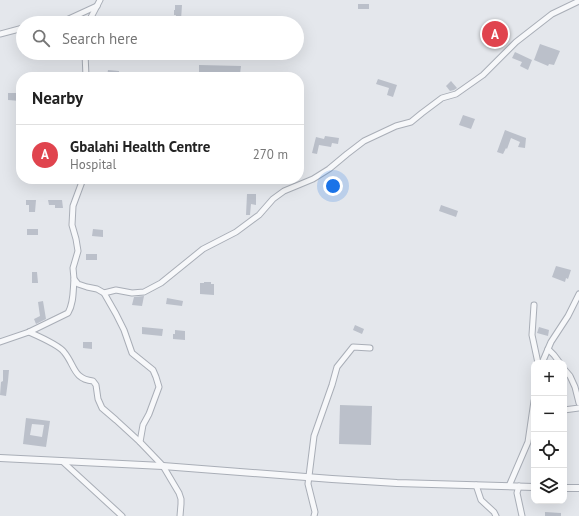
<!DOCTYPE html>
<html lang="en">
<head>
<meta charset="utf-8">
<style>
	:root { --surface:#fff; --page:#f6f6f6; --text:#222; --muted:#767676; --line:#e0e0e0; --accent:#d1495b }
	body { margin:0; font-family:"PT Sans",sans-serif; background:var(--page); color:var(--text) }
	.controls { position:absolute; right:12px; bottom:12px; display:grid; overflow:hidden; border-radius:8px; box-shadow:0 4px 16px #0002 }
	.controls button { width:36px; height:36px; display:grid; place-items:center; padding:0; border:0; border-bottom:1px solid var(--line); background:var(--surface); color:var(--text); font:20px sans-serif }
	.you { position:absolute; left:333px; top:186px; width:14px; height:14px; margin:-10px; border:3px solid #fff; border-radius:50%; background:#1a73e8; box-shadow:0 0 0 6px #1a73e833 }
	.badge { display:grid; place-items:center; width:26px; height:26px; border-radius:50%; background:var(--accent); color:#fff; font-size:13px; font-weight:700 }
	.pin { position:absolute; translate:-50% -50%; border:2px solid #fff; box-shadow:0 1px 4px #0006 }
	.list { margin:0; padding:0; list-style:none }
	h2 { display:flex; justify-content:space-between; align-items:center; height:52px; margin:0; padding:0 16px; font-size:17px }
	h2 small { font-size:13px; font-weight:400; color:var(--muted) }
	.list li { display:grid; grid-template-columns:26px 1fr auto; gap:12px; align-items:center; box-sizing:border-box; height:60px; padding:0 16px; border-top:1px solid var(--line) }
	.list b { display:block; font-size:15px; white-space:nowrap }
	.list p { margin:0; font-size:13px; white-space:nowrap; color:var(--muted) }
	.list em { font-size:13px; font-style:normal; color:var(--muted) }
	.icon { flex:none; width:22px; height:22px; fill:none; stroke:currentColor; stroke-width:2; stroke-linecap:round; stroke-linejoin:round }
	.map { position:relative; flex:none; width:579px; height:516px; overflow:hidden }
	.search { position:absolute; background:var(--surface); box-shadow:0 4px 16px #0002; left:16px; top:16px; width:288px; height:44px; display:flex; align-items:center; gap:10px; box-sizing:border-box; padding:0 14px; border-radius:22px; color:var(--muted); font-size:15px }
	.panel { position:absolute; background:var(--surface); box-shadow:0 4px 16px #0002; left:16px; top:72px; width:288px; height:112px; border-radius:16px }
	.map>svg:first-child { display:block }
	.building { fill:#bbc0ca; fill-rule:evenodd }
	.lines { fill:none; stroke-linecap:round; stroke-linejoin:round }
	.minor-casing { stroke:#a9aeb7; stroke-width:7 }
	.tertiary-casing { stroke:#a9aeb7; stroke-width:8 }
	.minor { stroke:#f7f8fa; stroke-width:5 }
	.tertiary { stroke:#f7f8fa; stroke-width:6 }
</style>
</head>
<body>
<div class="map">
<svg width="579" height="516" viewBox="0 0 579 516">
	<rect width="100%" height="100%" fill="#e4e7ec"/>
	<g class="building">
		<rect x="358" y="4" width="11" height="5"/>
		<path d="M175,5H182L181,20H175L176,15H174V10H175Z"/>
		<path d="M490,22L507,33L499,46L482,35Z"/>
		<path d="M540,44L560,51L554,65L549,64L548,66L534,60Z"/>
		<path d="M515,52L532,60L528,70L520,66L522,62L512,58Z"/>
		<rect x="44" y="53" width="16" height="5"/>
		<path d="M199,65L241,66L240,74L199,72Z"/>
		<path d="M108,70L119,71V77L107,76Z"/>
		<path d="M378,79L397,85L393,97L387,95L389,88L376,84Z"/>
		<path d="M451,81L457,88L454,90L450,91L446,86Z"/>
		<path d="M17,88H20V101L8,100V93H17Z"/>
		<path d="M463,115L475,119L471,129L459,125Z"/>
		<path d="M505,130L526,138L525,148L518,147L520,142L511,138L507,149L506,148L503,154L497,152Z"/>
		<path d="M325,136L339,138L338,144L332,143L331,147L319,145L317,154L312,153L316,137L324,139Z"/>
		<path d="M247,194H256V205L251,204L250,215H246Z"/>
		<path d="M26,200H36L35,212H29V205H26Z"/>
		<path d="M48,200H62L63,208H55V205H49Z"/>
		<path d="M441,205L458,211L456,217L439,211Z"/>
		<rect x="27" y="229" width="11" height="6"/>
		<path d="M93,229L103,230V237L92,236Z"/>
		<rect x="86" y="254" width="11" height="6"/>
		<path d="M556,266L571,270L568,279L566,278L565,282L552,277Z"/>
		<path d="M32,272H37L38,283H32Z"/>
		<path d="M204,282H211V284H214V295L200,294V283H204Z"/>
		<path d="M144,296L142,306L132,305L134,297Z"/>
		<path d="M167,298L183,301L182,306L166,304Z"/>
		<path d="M43,301L46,319L36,324L34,319L40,316L38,302Z"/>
		<path d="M355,325L364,329L362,334L353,330Z"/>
		<path d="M142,327L163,329L162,336L142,334Z"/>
		<path d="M539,327L549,330L548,336L537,333Z"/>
		<path d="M175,330L185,331V340L173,339V334H175Z"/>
		<path d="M83,342H92V349L83,348Z"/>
		<path d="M3,370H9L8,381L6,396L0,395L1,382L3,381Z"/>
		<path d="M340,405L372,406L371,445L339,444Z"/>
		<path d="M26,418L50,421L46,447L23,444ZM32,424L44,425L42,437L30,435Z"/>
		<path d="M545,512L561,513V516H545Z"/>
	</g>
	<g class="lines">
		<g class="minor-casing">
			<g id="minor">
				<path d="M60,23L97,6"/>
				<path d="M88,23L100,0"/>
				<path d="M0,34L23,28"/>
				<path d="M85,53L86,77"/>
				<path d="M83,179L73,206L72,225L76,239L78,251L73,268L74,279L78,284L87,287L97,289L104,293L116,314L124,330L132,353L153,370L156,377L159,387L149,414L143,425L140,442L163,466L179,493L181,499V504L180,516"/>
				<path d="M104,293L116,290L132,293L144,292L161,283L203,249L236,232L259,215L273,199L284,191L313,179L329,169L347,154L364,141L396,126L411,122L422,113L442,98L456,94L483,75L516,42L552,14L579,1"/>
				<path d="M534,305L532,335L538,363"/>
				<path d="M29,332C38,336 59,345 64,352C75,365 73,379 93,381L96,385L98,399L102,408L116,420L140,442"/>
				<path d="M0,342L29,332L68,313C74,303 73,290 74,279"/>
				<path d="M548,349L554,355L560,363"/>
				<path d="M542,363L551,342L568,316L579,294"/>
				<path d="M564,369L570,376L575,387L579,403"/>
				<path d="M564,410L579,408"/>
				<path d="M62,461L122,516"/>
				<path d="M476,485L481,500L494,512L496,516"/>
				<path d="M509,486L528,442L534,401"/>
				<path d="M519,486L517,493L522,516"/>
				<path d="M314,516L315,512L308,484L314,436L332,385L337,367L353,347L370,348"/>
			</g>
		</g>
		<g class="tertiary-casing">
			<g id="tertiary">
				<path d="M0,458L163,466L332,479L397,483L534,487"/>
				<path d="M564,488H579"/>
			</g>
		</g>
		<use href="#minor" class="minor"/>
		<use href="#tertiary" class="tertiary"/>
	</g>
</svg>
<div class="controls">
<button>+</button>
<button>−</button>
<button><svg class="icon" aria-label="locate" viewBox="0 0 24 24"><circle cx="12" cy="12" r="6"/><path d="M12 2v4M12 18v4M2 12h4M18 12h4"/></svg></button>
<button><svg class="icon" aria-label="layers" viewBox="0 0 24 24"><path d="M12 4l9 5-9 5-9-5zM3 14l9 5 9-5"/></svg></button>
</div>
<div class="you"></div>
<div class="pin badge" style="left:495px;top:34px;background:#e0444e">A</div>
<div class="search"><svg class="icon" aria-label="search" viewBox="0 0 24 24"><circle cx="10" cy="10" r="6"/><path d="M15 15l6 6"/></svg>Search here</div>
<section class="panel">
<h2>Nearby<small></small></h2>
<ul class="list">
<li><span class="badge" style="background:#e0444e">A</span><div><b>Gbalahi Health Centre</b><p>Hospital</p></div><em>270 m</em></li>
</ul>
</section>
</div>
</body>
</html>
